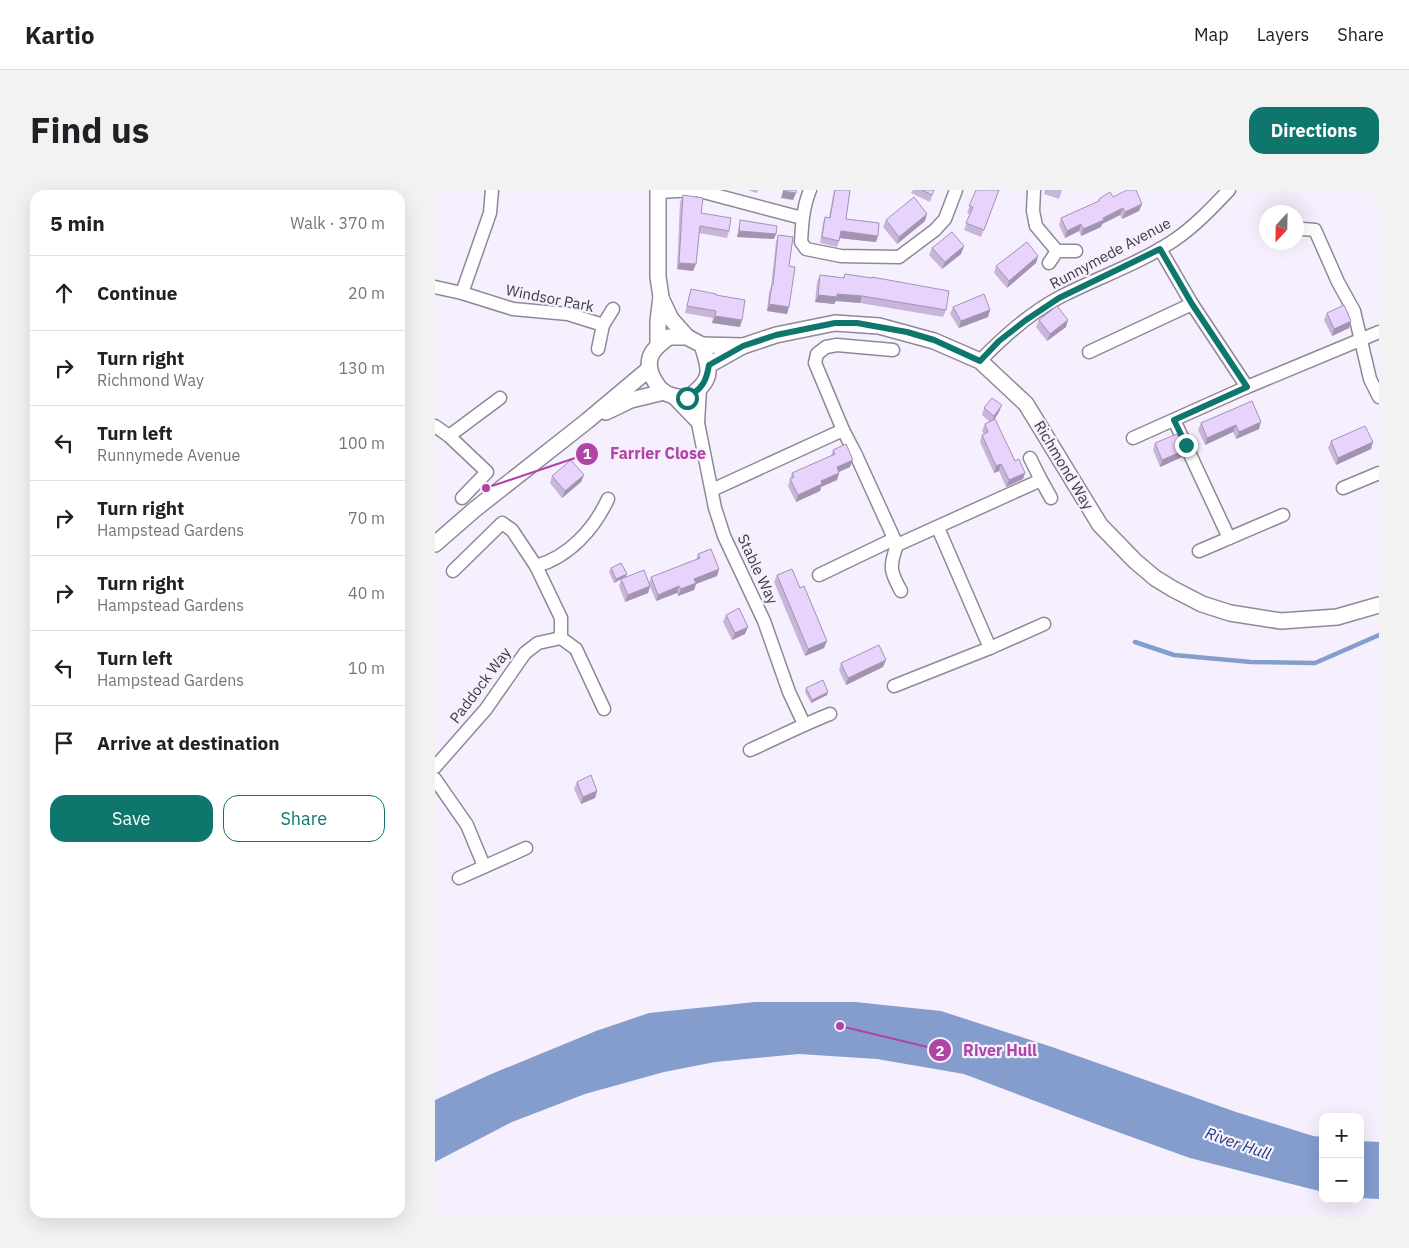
<!DOCTYPE html>
<html lang="en">
<head>
<meta charset="utf-8">
<style>
	:root { --surface:#fff; --page:#f2f2f2; --text:#202124; --muted:#757577; --line:#e0e0e0; --accent:#0f766e }
	body { margin:0; font-family:"IBM Plex Sans",sans-serif; background:var(--page); color:var(--text) }
	.controls { position:absolute; right:15px; bottom:15px; display:grid; overflow:hidden; border-radius:10px; box-shadow:0 5px 20px #0002 }
	.controls button { width:45px; height:45px; display:grid; place-items:center; padding:0; border:0; border-bottom:1px solid var(--line); background:var(--surface); color:var(--text); font:25px sans-serif }
	.compass { position:absolute; left:824px; top:15px; width:45px; height:45px; border-radius:50%; background:var(--surface); box-shadow:0 5px 20px #0002; rotate:202deg }
	.stop { position:absolute; width:15px; height:15px; margin:-11px; border:4px solid #0f766e; border-radius:50%; background:#fff }
	.stop.end { background:#0f766e; border-color:#fff; box-shadow:0 1px 5px #0008 }
	.list { margin:0; padding:0; list-style:none }
	h2 { display:flex; justify-content:space-between; align-items:center; height:65px; margin:0; padding:0 20px; font-size:21px }
	h2 small { font-size:16px; font-weight:400; color:var(--muted) }
	.list li { display:grid; grid-template-columns:32px 1fr auto; gap:15px; align-items:center; box-sizing:border-box; height:75px; padding:0 20px; border-top:1px solid var(--line) }
	.list b { display:block; font-size:19px; white-space:nowrap }
	.list p { margin:0; font-size:16px; white-space:nowrap; color:var(--muted) }
	.list em { font-size:16px; font-style:normal; color:var(--muted) }
	.actions { display:flex; gap:10px; padding:15px 20px }
	.actions a { flex:1; padding:11px 0; border:1px solid var(--accent); border-radius:15px; text-align:center; font-size:18px; color:var(--accent) }
	.actions .main { background:var(--accent); color:#fff }
	.icon { flex:none; width:28px; height:28px; fill:none; stroke:currentColor; stroke-width:2; stroke-linecap:round; stroke-linejoin:round }
	.map { position:relative; flex:none; width:944px; height:1028px; overflow:hidden; border-radius:15px }
	header { display:flex; align-items:center; gap:30px; box-sizing:border-box; height:70px; padding:0 25px; background:var(--surface); border-bottom:1px solid var(--line) }
	header strong { font-size:24px }
	nav { display:flex; gap:28px; margin-inline-start:auto; font-size:18px }
	.intro { display:flex; align-items:center; justify-content:space-between; box-sizing:border-box; height:120px; padding:0 30px }
	h1 { margin:0; font-size:35px }
	.button { padding:12px 22px; border-radius:15px; background:var(--accent); color:#fff; font-size:18px; font-weight:700 }
	main { display:flex; gap:30px; padding:0 30px }
	aside { flex:1; background:var(--surface); border-radius:15px; box-shadow:0 5px 20px #0002 }
	.map>svg:first-child { display:block }
	.water { fill:#849dcd }
	.lines { fill:none; stroke-linecap:round; stroke-linejoin:round }
	.stream { stroke:#849dcd; stroke-width:4.5 }
	.minor-casing { stroke:#908898; stroke-width:15 }
	.tertiary-casing { stroke:#908898; stroke-width:18 }
	.minor { stroke:#fff; stroke-width:12 }
	.tertiary { stroke:#fff; stroke-width:15 }
	.wall { fill:#c8b5da }
	.shaded-wall { fill:#a294b1 }
	.building { fill:#e8d3fd; stroke:#a294b1 }
	.route { stroke:#0f766e; stroke-width:6 }
	.labels { text-anchor:middle; dominant-baseline:central; stroke-width:4.5; stroke-linejoin:round; paint-order:stroke }
	.street-label { font-size:15px; fill:#3c3940; stroke:#f6effe }
	.water-label { font-size:16px; font-style:italic; fill:#1f3b75; stroke:#f6effe }
	.leader { fill:none; stroke:#b044a5; stroke-width:2 }
	.callout-dot { fill:#b044a5; stroke:#f6effe; stroke-width:2 }
	.mark-label { font-size:15px; text-anchor:middle; font-weight:bold; fill:#fff }
	.callout-label { font-size:16px; text-anchor:middle; font-weight:bold; fill:#b044a5; stroke:#f6effe; stroke-width:4.5; stroke-linejoin:round; paint-order:stroke }
</style>
</head>
<body>
<header>
<strong>Kartio</strong>
<nav><a>Map</a><a>Layers</a><a>Share</a></nav>
</header>
<div class="intro"><h1>Find us</h1><a class="button">Directions</a></div>
<main>
<aside>
<h2>5 min<small>Walk · 370 m</small></h2>
<ul class="list">
<li><svg class="icon" aria-label="ahead" viewBox="0 0 24 24"><path d="M12 20V5M6 11l6-6 6 6"/></svg><div><b>Continue</b></div><em>20 m</em></li>
<li><svg class="icon" aria-label="right" viewBox="0 0 24 24"><path d="M7 20v-9h11M14 6l5 5-5 5"/></svg><div><b>Turn right</b><p>Richmond Way</p></div><em>130 m</em></li>
<li><svg class="icon" aria-label="left" viewBox="0 0 24 24"><path d="M17 20v-9H6M10 6l-5 5 5 5"/></svg><div><b>Turn left</b><p>Runnymede Avenue</p></div><em>100 m</em></li>
<li><svg class="icon" aria-label="right" viewBox="0 0 24 24"><path d="M7 20v-9h11M14 6l5 5-5 5"/></svg><div><b>Turn right</b><p>Hampstead Gardens</p></div><em>70 m</em></li>
<li><svg class="icon" aria-label="right" viewBox="0 0 24 24"><path d="M7 20v-9h11M14 6l5 5-5 5"/></svg><div><b>Turn right</b><p>Hampstead Gardens</p></div><em>40 m</em></li>
<li><svg class="icon" aria-label="left" viewBox="0 0 24 24"><path d="M17 20v-9H6M10 6l-5 5 5 5"/></svg><div><b>Turn left</b><p>Hampstead Gardens</p></div><em>10 m</em></li>
<li><svg class="icon" aria-label="arrive" viewBox="0 0 24 24"><path d="M6 21V4h12l-3 4 3 4H6"/></svg><div><b>Arrive at destination</b></div></li>
</ul>
<div class="actions"><a class="main">Save</a><a>Share</a></div>
</aside>
<div class="map">
<svg width="944" height="1028" viewBox="0 0 944 1028">
	<rect width="100%" height="100%" fill="#f6effe"/>
	<g class="water">
		<path d="M320,812H420L506,821L620,858L801,922L878,946L888,947V1002L755,968L666,936L529,884L442,869L364,864L280,872L229,882L150,904L77,932L0,972V910L54,885L161,841L214,823Z"/>
		<path d="M925,951L944,952V1009L925,1008Z"/>
	</g>
	<g class="lines">
		<path class="stream" d="M700,452L739,465L816,472L880,473L944,445"/>
		<g class="minor-casing">
			<g id="minor">
				<path d="M375,0C368,17 367,34 366,52L371,59L406,66L464,67L500,40L510,29L521,0"/>
				<path d="M599,0L598,21L601,36L622,61"/>
				<path d="M223,2L261,0L367,28"/>
				<path d="M868,39L880,40L903,92L919,121L935,189L944,207"/>
				<path d="M725,59L757,114L812,197L944,142"/>
				<path d="M614,73L622,61H641"/>
				<path d="M0,97L27,103L78,119L133,124L168,135"/>
				<path d="M27,103L55,23L57,0"/>
				<path d="M163,159L168,135L178,119"/>
				<path d="M654,162L757,114"/>
				<path d="M545,171C568,147 595,123 625,107C662,88 703,74 738,51C759,37 777,18 794,0"/>
				<path d="M265,199L263,233L280,318L289,346L329,431L354,502L369,534"/>
				<path d="M236,205L263,233"/>
				<path d="M739,230L794,348"/>
				<path d="M0,236L14,246L52,282L27,308"/>
				<path d="M408,240L380,173L382,164L391,157L402,155L458,160"/>
				<path d="M14,246L65,208"/>
				<path d="M698,248L812,197"/>
				<path d="M606,290L616,308"/>
				<path d="M908,298L944,283"/>
				<path d="M277,300L408,240L421,265L462,355L606,290L595,268"/>
				<path d="M462,355C454,377 455,381 466,401"/>
				<path d="M764,361L848,325"/>
				<path d="M101,376C134,367 159,339 173,309"/>
				<path d="M18,381L67,333L77,340L101,376L126,428V448"/>
				<path d="M384,385L459,349"/>
				<path d="M555,458L609,434"/>
				<path d="M459,496L555,458L503,338"/>
				<path d="M315,560C342,548 367,535 395,524"/>
				<path d="M0,577L51,519L90,463L103,453L126,448L141,459L169,519"/>
				<path d="M0,589L32,635L49,676"/>
				<path d="M24,688L91,658"/>
			</g>
		</g>
		<g class="tertiary-casing">
			<g id="tertiary">
				<path d="M226,108L236,129L252,147"/>
				<path d="M234,147H252L267,155C276,181 278,191 252,208C245,207 236,207 229,202C223,198 220,192 217,186C209,167 219,158 234,147Z"/>
				<path d="M223,155V131L226,107L223,87V0"/>
				<path d="M267,155L308,156"/>
				<path d="M274,175L308,156L341,145L400,133L444,136L499,151L545,171L591,214L665,335L700,371L720,388L738,399L767,414L795,423L846,431L902,427L944,415"/>
				<path d="M171,222L196,210L229,202"/>
				<path d="M0,354L39,320L152,231L214,179"/>
			</g>
		</g>
		<use href="#minor" class="minor"/>
		<use href="#tertiary" class="tertiary"/>
	</g>
	<g class="wall">
		<path d="M313,0H323L322,3Z"/>
		<path d="M399,0H415L411,29L441,52L405,48L402,57L385,53L388,33L390,27H394Z"/>
		<path d="M478,0H499L495,12L476,3Z"/>
		<path d="M541,0H564L546,47L529,40L535,24L532,23Z"/>
		<path d="M610,0H627L624,9L609,4Z"/>
		<path d="M248,5L266,23L294,41L292,48L264,43L258,81L242,79L245,12Z"/>
		<path d="M678,7L707,14L704,21L687,29L685,25L667,34L666,37L646,46L644,41L630,48L624,35L626,28L663,12L664,9Z"/>
		<path d="M305,30L339,49L302,47L304,35Z"/>
		<path d="M451,30L490,31L462,54L448,37Z"/>
		<path d="M343,45L354,76L352,124L332,121L334,102L336,97L341,52Z"/>
		<path d="M529,56L526,64L507,79L494,65L497,58Z"/>
		<path d="M603,66L601,73L572,98L559,83L561,76Z"/>
		<path d="M410,84L511,120L508,127L425,113L401,111L399,114L380,112L382,92L385,85L408,88Z"/>
		<path d="M256,99L281,105L305,137L277,133L278,128L250,123L254,106Z"/>
		<path d="M518,117L555,120L553,127L524,138L515,124Z"/>
		<path d="M892,123L916,131L914,138L897,146L889,130Z"/>
		<path d="M604,130L631,137L612,151L601,137Z"/>
		<path d="M817,211L824,239L801,249L798,242L770,255L763,240L766,233Z"/>
		<path d="M549,218L564,222L559,230L580,271L590,283L588,289L571,297L564,281L559,283L545,252L547,245L549,244L547,241L550,234L555,232L547,225Z"/>
		<path d="M896,251L936,259L901,275L893,258Z"/>
		<path d="M720,253L750,260L747,267L725,277L718,260Z"/>
		<path d="M398,260L415,277L404,282V283L402,290L386,297L385,301L361,312L353,296L357,283L396,266Z"/>
		<path d="M149,285L146,292L127,308L115,293L117,286Z"/>
		<path d="M263,364L284,379L282,386L261,394L259,400L243,406L242,403L221,411L215,397L213,403L190,412L184,396L186,389L179,393L174,382L176,378L192,384L190,387L214,393L216,387L261,370Z"/>
		<path d="M342,385L389,458L370,466L339,392Z"/>
		<path d="M291,425L310,444L297,450L288,432Z"/>
		<path d="M406,473L448,477L411,495L404,480Z"/>
		<path d="M371,498L392,505L376,513L370,502Z"/>
		<path d="M142,592L162,601L160,608L146,614L139,599Z"/>
	</g>
	<g class="shaded-wall">
		<path d="M348,1L361,3L358,10L346,8Z"/>
		<path d="M707,14L704,21L687,29L690,22Z"/>
		<path d="M688,18L685,25L667,34L666,37L646,46L648,39Z"/>
		<path d="M492,24L490,31L462,54L464,47Z"/>
		<path d="M646,34L644,41L630,48L632,41Z"/>
		<path d="M304,41L341,44L339,49L302,47Z"/>
		<path d="M406,41L443,46L441,52L403,48Z"/>
		<path d="M529,56L526,64L507,79L510,72Z"/>
		<path d="M603,66L601,73L572,98L574,91Z"/>
		<path d="M244,73L261,74L258,81L242,79Z"/>
		<path d="M402,104L427,106L425,113L401,111L399,114L380,112L383,105Z"/>
		<path d="M334,114L354,117L352,124L332,121Z"/>
		<path d="M555,120L553,127L524,138L526,131Z"/>
		<path d="M280,126L307,130L305,137L277,133Z"/>
		<path d="M633,130L631,137L612,151L615,144Z"/>
		<path d="M916,131L914,138L897,146L899,139Z"/>
		<path d="M567,215L564,222L557,233L559,226Z"/>
		<path d="M826,232L824,239L801,249L804,242Z"/>
		<path d="M801,235L798,242L770,255L772,248Z"/>
		<path d="M938,252L936,259L901,275L903,268Z"/>
		<path d="M750,260L747,267L725,277L727,270Z"/>
		<path d="M418,270L415,277L399,284L402,277Z"/>
		<path d="M566,274L564,281L559,283L561,276Z"/>
		<path d="M404,283L402,290L386,297L385,301L361,312L363,305L386,291Z"/>
		<path d="M590,283L588,289L571,297L574,290Z"/>
		<path d="M149,285L146,292L127,308L130,301Z"/>
		<path d="M284,379L282,386L261,394L259,400L243,406L246,399L259,389Z"/>
		<path d="M192,384L190,387L179,393L181,389Z"/>
		<path d="M215,396L213,403L190,412L193,405Z"/>
		<path d="M244,396L242,403L221,411L223,405Z"/>
		<path d="M313,437L310,444L297,450L300,443Z"/>
		<path d="M392,451L389,458L370,466L373,459Z"/>
		<path d="M451,470L448,477L411,495L413,488Z"/>
		<path d="M393,502L392,505L376,513L377,510Z"/>
		<path d="M162,601L160,608L146,614L148,607Z"/>
	</g>
	<g class="building">
		<path d="M349,0H361V3L348,1Z"/>
		<path d="M400,0H415L411,29L444,33L443,46L406,41L404,51L387,47L390,27L395,28Z"/>
		<path d="M487,0H499L497,5Z"/>
		<path d="M541,0H564L549,40L531,33L538,17L534,16Z"/>
		<path d="M692,0H701L707,14L690,22L688,18L668,28L669,30L648,39L646,34L632,41L626,28L664,11V9L675,2L678,7Z"/>
		<path d="M248,5L268,8L266,23L296,28L294,41L265,36L261,74L244,73Z"/>
		<path d="M479,7L492,24L464,47L451,30Z"/>
		<path d="M305,30L342,36L341,44L304,41Z"/>
		<path d="M517,42L529,56L510,72L497,58Z"/>
		<path d="M343,45L358,47L354,76L360,77L354,117L334,114L337,95H338Z"/>
		<path d="M592,52L603,66L574,91L561,76Z"/>
		<path d="M410,84L437,88V87L514,101L511,120L427,106L402,104V107L383,105L385,85L409,88Z"/>
		<path d="M256,99L281,104V105L310,110L307,130L280,126L281,121L252,116Z"/>
		<path d="M549,104L555,120L526,131L518,117Z"/>
		<path d="M909,115L916,131L899,139L892,123Z"/>
		<path d="M622,116L633,130L615,144L604,130Z"/>
		<path d="M557,208L567,215L559,226L549,218Z"/>
		<path d="M817,211L826,232L804,242L801,235L772,248L766,233Z"/>
		<path d="M560,229L580,271L584,269L590,283L574,290L566,274L561,276L547,245L553,242L550,234Z"/>
		<path d="M930,236L938,252L903,268L896,251Z"/>
		<path d="M742,244L750,260L727,270L720,253Z"/>
		<path d="M411,254L418,270L402,277L404,283L386,291L387,294L363,305L355,289L359,287L357,283L400,264L398,260Z"/>
		<path d="M136,270L149,285L130,301L117,286Z"/>
		<path d="M276,359L284,379L259,389L261,393L246,399L244,396L223,405L216,387L265,368L263,364Z"/>
		<path d="M186,373L192,384L181,389L176,378Z"/>
		<path d="M357,379L365,398L369,396L392,451L373,459L342,385Z"/>
		<path d="M209,380L215,396L193,405L186,389Z"/>
		<path d="M304,418L313,437L300,443L291,425Z"/>
		<path d="M444,455L451,470L413,488L406,473Z"/>
		<path d="M388,490L393,502L377,510L371,498Z"/>
		<path d="M156,585L162,601L148,607L142,592Z"/>
	</g>
	<g class="lines">
		<path class="route" d="M252,208C267,198 271,193 274,175L308,156L341,145L400,133H422L472,142L499,150L545,171L564,151L591,130L624,108L725,59L757,114L812,197L739,230L751,255"/>
	</g>
	<g class="labels">
		<g class="street-label">
			<text transform="translate(675 63) rotate(-28)">Runnymede Avenue</text>
			<text transform="translate(115 108) rotate(11)">Windsor Park</text>
			<text transform="translate(629 275) rotate(59)">Richmond Way</text>
			<text transform="translate(323 379) rotate(65)">Stable Way</text>
			<text transform="translate(45 495) rotate(-53)">Paddock Way</text>
		</g>
		<g class="water-label">
			<text transform="translate(803 953) rotate(19)">River Hull</text>
		</g>
	</g>
	<path class="leader" d="M51 298L152 264M405 836L505 860"/>
	<g class="callout-dot">
		<circle cx="51" cy="298" r="5"/>
		<circle cx="405" cy="836" r="5"/>
		<circle cx="152" cy="264" r="12"/>
		<circle cx="505" cy="860" r="12"/>
	</g>
	<g class="mark-label">
		<text x="152" y="269">1</text>
		<text x="505" y="866">2</text>
	</g>
	<g class="callout-label">
		<text x="223" y="269">Farrier Close</text>
		<text x="565" y="866">River Hull</text>
	</g>
</svg>
<div class="controls">
<button>+</button>
<button>−</button>
</div>
<svg class="compass" viewBox="-18 -18 36 36"><path d="M0-13l5 13h-10z" fill="#e53935"/><path d="M0 13l5-13h-10z" fill="#757577"/></svg>
<div class="stop" style="left:252px;top:208px"></div>
<div class="stop end" style="left:751px;top:255px"></div>
</div>
</main>
</body>
</html>
